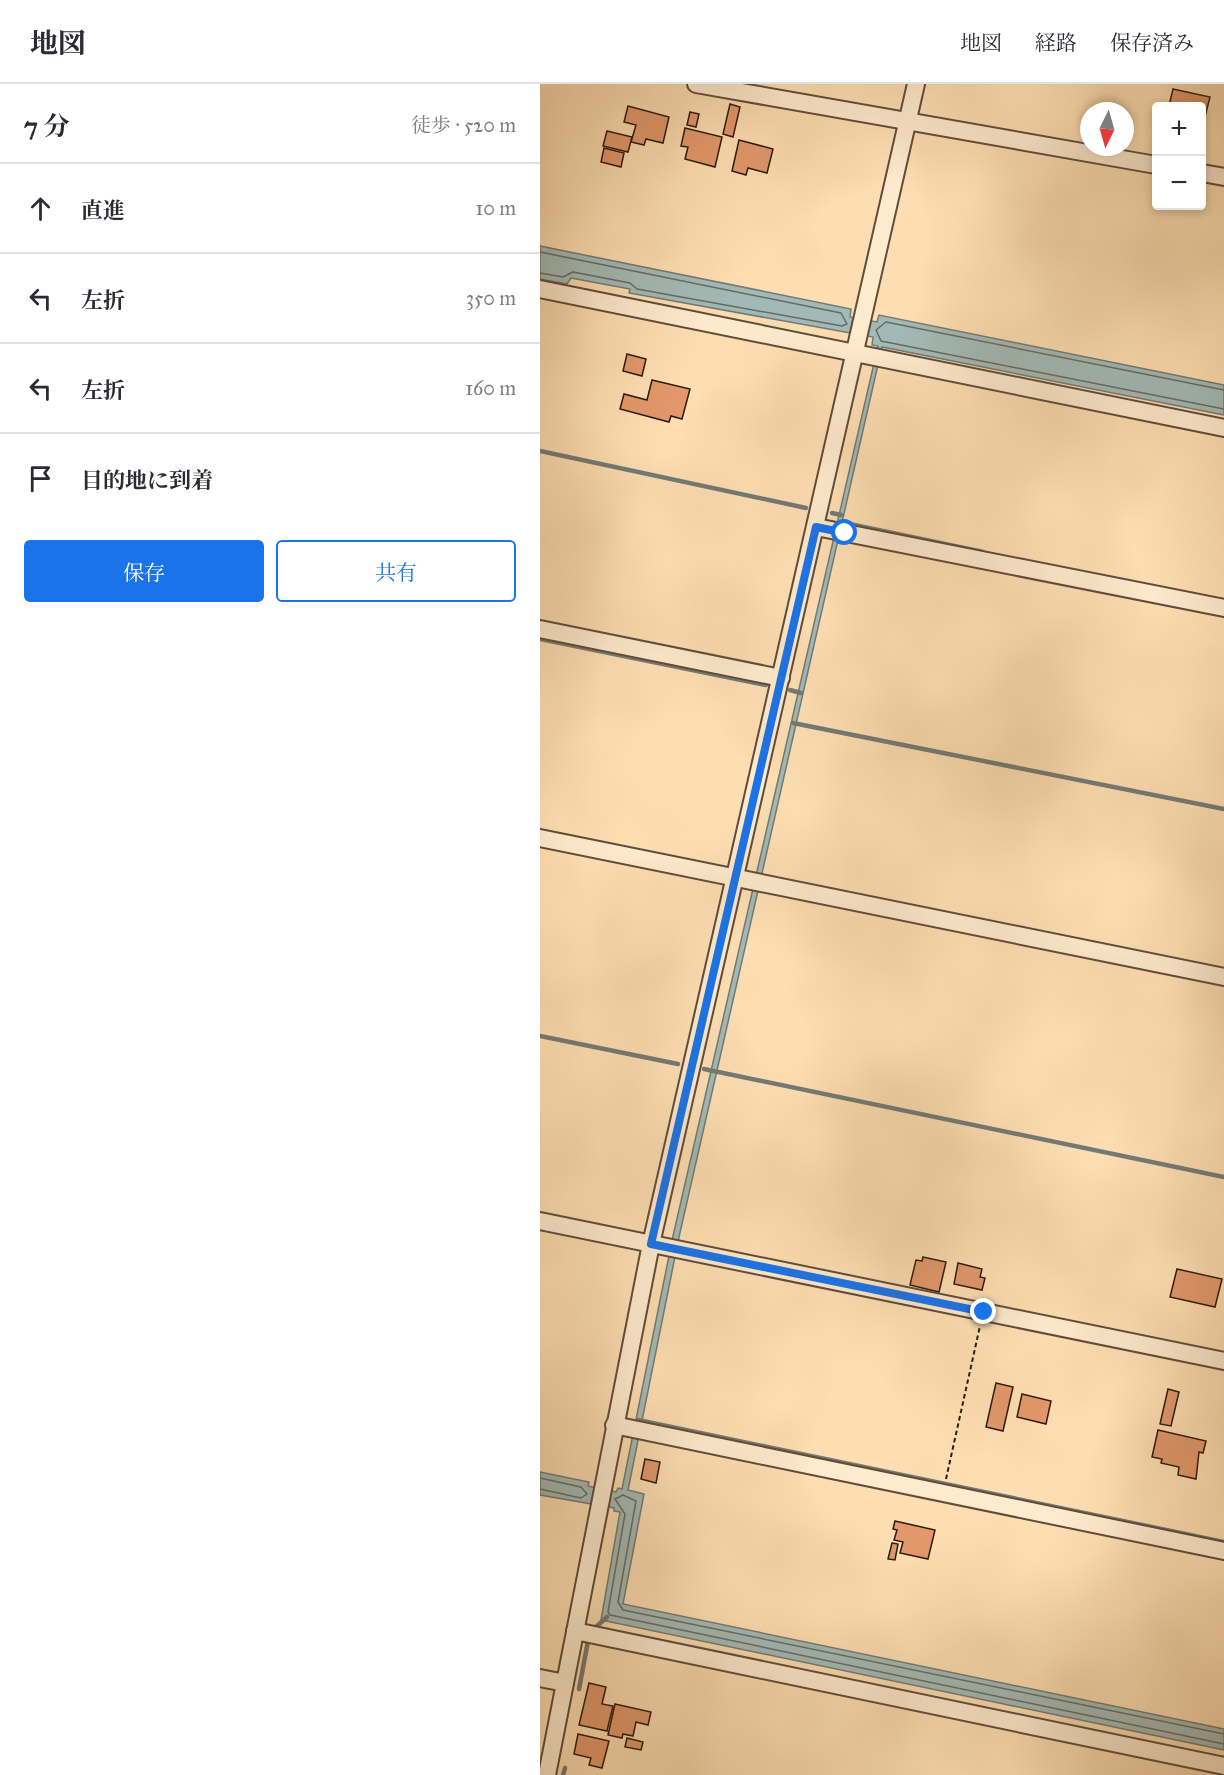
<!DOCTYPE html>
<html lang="ja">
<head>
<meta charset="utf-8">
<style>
	:root { --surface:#fff; --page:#f2f2f3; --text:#2b2b33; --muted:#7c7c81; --line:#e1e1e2; --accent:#1a73e8 }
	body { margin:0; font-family:"IM FELL Great Primer","Noto Serif JP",serif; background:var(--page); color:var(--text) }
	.controls { position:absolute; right:18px; top:18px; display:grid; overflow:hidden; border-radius:6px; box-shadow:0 3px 9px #0003 }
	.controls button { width:54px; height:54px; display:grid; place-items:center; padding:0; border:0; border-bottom:2px solid var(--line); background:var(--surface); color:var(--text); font:30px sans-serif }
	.compass { position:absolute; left:540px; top:18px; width:54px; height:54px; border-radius:50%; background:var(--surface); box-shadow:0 3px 9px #0003; rotate:185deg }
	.stop { position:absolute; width:18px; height:18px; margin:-14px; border:4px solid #1a73e8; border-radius:50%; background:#fff }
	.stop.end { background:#1a73e8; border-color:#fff; box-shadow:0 2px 6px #0008 }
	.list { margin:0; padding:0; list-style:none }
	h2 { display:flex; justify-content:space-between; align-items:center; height:78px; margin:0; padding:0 24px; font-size:26px }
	h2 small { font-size:20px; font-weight:400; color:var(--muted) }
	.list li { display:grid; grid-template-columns:39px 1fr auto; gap:18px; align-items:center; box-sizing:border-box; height:90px; padding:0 24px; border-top:2px solid var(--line) }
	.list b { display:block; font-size:22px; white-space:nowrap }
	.list em { font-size:20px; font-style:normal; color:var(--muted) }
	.actions { display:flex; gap:12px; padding:18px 24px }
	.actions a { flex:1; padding:14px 0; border:2px solid var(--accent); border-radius:6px; text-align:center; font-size:21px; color:var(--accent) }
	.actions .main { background:var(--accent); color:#fff }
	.icon { flex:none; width:33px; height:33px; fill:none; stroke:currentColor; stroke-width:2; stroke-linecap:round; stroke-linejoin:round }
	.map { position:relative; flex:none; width:684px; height:1691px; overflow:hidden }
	header { display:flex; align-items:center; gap:36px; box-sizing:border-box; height:84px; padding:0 30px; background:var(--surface); border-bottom:2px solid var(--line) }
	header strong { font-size:28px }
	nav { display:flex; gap:33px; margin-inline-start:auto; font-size:21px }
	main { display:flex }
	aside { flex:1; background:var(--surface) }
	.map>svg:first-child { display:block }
	.water { fill:#a2bab5; stroke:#737a74; stroke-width:1.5 }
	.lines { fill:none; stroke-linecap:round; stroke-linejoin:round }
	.shore { stroke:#676a64; stroke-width:1.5 }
	.stream { stroke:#737a74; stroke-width:4.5 }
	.building { fill:#e2986b; stroke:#2c1b12; stroke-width:1.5 }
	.minor-casing { stroke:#604c3a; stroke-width:20 }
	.path { stroke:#2c1b12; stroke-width:2; stroke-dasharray:4.5 3; stroke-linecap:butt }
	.minor { stroke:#feeacd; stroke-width:16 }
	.route { stroke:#1a73e8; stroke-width:8 }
</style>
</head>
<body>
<header>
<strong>地図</strong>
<nav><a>地図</a><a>経路</a><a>保存済み</a></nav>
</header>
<main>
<aside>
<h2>7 分<small>徒歩 · 520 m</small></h2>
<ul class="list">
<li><svg class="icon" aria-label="ahead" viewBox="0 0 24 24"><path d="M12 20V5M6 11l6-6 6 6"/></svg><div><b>直進</b></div><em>10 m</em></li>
<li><svg class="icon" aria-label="left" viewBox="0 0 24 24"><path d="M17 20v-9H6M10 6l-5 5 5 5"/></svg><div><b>左折</b></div><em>350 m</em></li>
<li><svg class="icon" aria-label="left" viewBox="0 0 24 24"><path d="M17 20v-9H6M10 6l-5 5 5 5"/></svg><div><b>左折</b></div><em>160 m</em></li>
<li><svg class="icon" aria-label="arrive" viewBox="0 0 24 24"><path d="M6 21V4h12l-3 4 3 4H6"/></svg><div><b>目的地に到着</b></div></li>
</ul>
<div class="actions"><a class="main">保存</a><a>共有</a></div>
</aside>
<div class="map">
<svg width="684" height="1691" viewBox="0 0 684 1691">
	<rect width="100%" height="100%" fill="#fddeb2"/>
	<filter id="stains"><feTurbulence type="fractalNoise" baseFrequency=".00333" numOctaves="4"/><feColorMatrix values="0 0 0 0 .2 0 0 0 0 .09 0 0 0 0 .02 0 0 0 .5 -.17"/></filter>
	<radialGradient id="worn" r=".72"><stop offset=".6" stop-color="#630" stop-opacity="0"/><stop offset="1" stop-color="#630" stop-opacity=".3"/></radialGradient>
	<path class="water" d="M0,162L311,225L310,233L337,238L339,231L684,301V331L342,263L139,1153L88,1406L104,1410L83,1520L684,1645V1666L61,1536L80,1428L74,1427V1424L0,1411V1388L49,1398L48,1402L76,1408L78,1404L82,1405L133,1152L338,262L332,261L333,253L305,248L89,209L90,205L31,194L27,200L0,195Z"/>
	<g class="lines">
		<g class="shore">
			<path d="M0,168L301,229L307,240L302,242L97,205L90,199L33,188L23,193L0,189"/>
			<path d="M684,306L346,238L336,246L341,257L684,325"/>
			<path d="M0,1394L41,1403L47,1410L41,1414L0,1405"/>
			<path d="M684,1650L83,1526L78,1518L96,1417L83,1411L75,1415L85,1430L68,1528L70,1531L684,1660"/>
		</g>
		<g class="stream">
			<path d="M0,367L266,424"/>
			<path d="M292,429L301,431"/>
			<path d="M300,438L443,468"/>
			<path d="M0,555L226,601"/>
			<path d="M250,606L261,609"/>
			<path d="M253,639L684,725"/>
			<path d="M0,952L138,980"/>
			<path d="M164,985L684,1093"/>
			<path d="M98,1336L684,1458"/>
			<path d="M56,1543L67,1533"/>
			<path d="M39,1605L48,1557"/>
			<path d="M23,1691L25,1684"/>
		</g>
	</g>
	<g class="building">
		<path d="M633,5L670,13L662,44V22H629Z"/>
		<path d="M190,20L200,23L193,53L183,50Z"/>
		<path d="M88,22L129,33L123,59L106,55L104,61L91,58L96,41L84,38Z"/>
		<path d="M150,28L159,30L156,43L147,41Z"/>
		<path d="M145,44L182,53L175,83L145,75L148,63L141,62Z"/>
		<path d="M67,47L92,53L88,68L63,62Z"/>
		<path d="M199,56L233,65L227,89L208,84L206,91L192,87Z"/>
		<path d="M64,64L84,69L81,83L61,78Z"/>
		<path d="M87,270L106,275L102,292L83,287Z"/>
		<path d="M112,296L150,305L142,335L131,332L129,338L80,325L84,310L107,316Z"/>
		<path d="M383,1173L406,1178L399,1208L370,1201L376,1176L382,1177Z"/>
		<path d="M418,1179L442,1185L440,1193L445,1194L442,1206L414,1200Z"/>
		<path d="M637,1185L682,1195L675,1223L630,1213Z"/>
		<path d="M456,1299L473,1303L463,1347L446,1343Z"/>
		<path d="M628,1305L639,1308L631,1342L620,1340Z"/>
		<path d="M482,1310L511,1317L506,1340L477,1333Z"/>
		<path d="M618,1346L666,1357L663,1369L659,1368L656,1395L638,1391L639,1383L621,1379L622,1375L612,1373Z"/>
		<path d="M105,1375L120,1378L116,1399L101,1395Z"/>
		<path d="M355,1437L395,1446L388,1475L360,1469L363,1458L354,1456L357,1446L353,1445Z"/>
		<path d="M352,1459L358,1460L355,1476L348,1475Z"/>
		<path d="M49,1599L66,1603L62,1620L73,1622L67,1647L39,1641Z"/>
		<path d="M75,1620L111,1628L108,1641L96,1638L93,1652L83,1650L82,1654L68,1651Z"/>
		<path d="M38,1650L69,1657L62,1684L49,1681L51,1674L34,1670Z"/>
		<path d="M87,1654L103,1658L101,1666L85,1663Z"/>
	</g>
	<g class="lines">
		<g class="minor-casing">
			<g id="minor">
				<path d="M156,0L616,81"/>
				<path d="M662,89L684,93"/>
				<path d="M0,205L684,344"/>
				<path d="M276,443L684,524"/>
				<path d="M0,545L241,594"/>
				<path d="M0,754L684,893"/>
				<path d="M0,1137L684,1277"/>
				<path d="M74,1341L684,1467"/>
				<path d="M35,1547L684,1682"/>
				<path d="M0,1594L25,1599"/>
				<path d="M7,1691L111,1160L376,0"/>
			</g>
		</g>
		<path class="path" d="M406,1395L440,1242"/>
		<use href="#minor" class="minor"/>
	</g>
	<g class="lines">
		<path class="route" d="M305,449L276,443L111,1160L444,1228"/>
	</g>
	<rect width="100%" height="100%" filter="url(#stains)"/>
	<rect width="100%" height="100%" fill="url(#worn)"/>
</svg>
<div class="controls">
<button>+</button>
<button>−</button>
</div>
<svg class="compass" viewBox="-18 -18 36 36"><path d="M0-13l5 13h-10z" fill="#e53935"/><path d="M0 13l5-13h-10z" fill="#7c7c81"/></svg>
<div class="stop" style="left:305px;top:449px"></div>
<div class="stop end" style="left:444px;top:1228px"></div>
</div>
</main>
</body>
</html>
